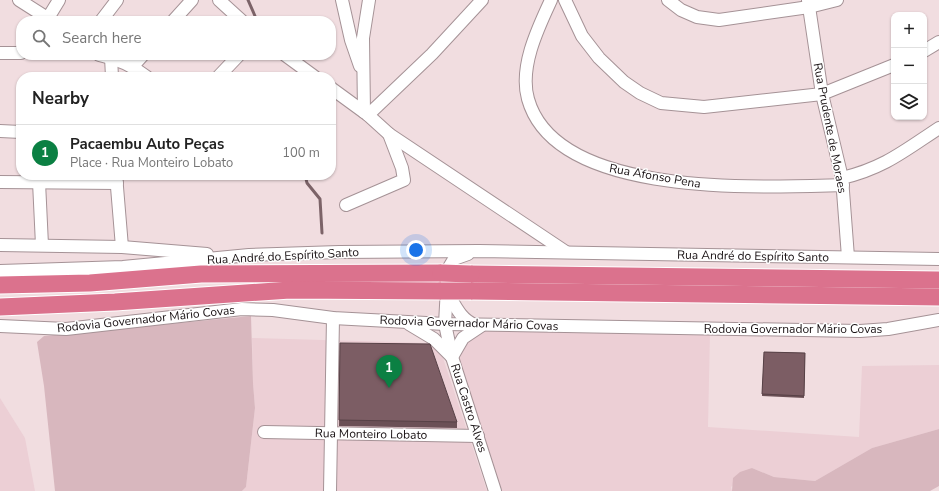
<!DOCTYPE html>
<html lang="en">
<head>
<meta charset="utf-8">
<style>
	:root { --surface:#fff; --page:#f6f6f6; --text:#222; --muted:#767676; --line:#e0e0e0; --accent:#0b8043 }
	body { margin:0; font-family:"Nunito Sans",sans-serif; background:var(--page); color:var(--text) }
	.controls { position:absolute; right:12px; top:12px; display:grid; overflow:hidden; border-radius:8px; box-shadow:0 1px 3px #0004 }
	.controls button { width:36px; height:36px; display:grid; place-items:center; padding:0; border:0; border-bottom:1px solid var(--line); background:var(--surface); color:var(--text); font:20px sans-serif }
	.you { position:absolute; left:416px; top:250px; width:14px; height:14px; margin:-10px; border:3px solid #fff; border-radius:50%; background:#1a73e8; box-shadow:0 0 0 6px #1a73e833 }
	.badge { display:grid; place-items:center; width:26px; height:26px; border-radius:50%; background:var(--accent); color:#fff; font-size:13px; font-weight:700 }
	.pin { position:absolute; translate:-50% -33px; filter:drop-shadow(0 1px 2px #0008) }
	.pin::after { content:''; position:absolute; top:21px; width:14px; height:12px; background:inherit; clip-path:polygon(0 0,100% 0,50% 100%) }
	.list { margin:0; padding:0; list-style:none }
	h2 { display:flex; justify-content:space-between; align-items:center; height:52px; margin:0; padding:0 16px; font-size:17px }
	h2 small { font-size:13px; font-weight:400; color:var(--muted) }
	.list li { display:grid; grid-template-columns:26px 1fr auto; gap:12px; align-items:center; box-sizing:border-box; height:56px; padding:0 16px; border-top:1px solid var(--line) }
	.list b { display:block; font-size:15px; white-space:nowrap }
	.list p { margin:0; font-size:13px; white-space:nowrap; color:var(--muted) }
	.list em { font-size:13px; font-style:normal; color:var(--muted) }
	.icon { flex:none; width:22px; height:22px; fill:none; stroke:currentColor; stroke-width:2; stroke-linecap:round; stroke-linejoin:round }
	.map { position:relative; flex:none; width:939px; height:491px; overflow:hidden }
	.search { position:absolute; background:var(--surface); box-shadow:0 1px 3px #0004; left:16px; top:16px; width:320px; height:44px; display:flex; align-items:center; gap:10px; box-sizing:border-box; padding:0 14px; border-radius:16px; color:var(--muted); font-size:15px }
	.panel { position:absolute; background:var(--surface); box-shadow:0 1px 3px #0004; left:16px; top:72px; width:320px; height:108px; border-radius:16px }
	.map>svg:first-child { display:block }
	.built { fill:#eccfd5 }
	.green { fill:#d8b7be }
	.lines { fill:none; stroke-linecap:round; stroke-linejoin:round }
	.stream { stroke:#7c6368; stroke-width:3 }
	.minor-casing { stroke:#a59296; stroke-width:14 }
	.highway-casing { stroke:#fff; stroke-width:19 }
	.minor { stroke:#fff; stroke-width:12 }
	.highway { stroke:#db728d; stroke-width:17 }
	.highway-bridge-casing { stroke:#fff; stroke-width:19; stroke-linecap:butt }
	.highway-bridge { stroke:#db728d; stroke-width:17 }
	.wall { fill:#6b5056 }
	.building { fill:#7c5d64; stroke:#574146 }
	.labels { text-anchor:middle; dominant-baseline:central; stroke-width:3; stroke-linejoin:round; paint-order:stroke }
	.street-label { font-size:12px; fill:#181113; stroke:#fff }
</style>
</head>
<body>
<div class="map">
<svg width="939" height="491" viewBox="0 0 939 491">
	<rect width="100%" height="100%" fill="#f1dde0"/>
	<g class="built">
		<path d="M484,330L710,333L708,427L859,437L862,366L939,365V429L872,448L815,481L774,477L752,468L731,487L732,491H502L459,362L463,345Z"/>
		<path d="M252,338L428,343L442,355L487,491H242L246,487L255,408L253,383Z"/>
		<path d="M0,398L25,438L35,491H0Z"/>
	</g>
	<g class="green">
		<path d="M251,316L253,383L255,408L246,487L242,491H55L44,386L37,342L44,336Z"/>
		<path d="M939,429V486L930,491H732L733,478L740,472L752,468L774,477L815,481L872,448Z"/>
	</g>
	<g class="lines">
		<g class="stream">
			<path d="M248,0L255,16L252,21"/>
			<path d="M305,175L307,183L320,199L322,233"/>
		</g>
		<g class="minor-casing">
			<g id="minor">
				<path d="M19,0L52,21"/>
				<path d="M219,0L242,21"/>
				<path d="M342,0L351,40L360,66"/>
				<path d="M551,0C538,28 519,67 528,99C556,199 762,187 843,185"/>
				<path d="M565,0L582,36L599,58L624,82L640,93L661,103L704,107L822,94L894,65"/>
				<path d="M668,0L681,10L697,17L719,20L809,7L837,0"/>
				<path d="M808,0L822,94L842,178L848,257"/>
				<path d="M48,18L59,0"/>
				<path d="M101,21L117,0"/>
				<path d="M173,21L192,0"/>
				<path d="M924,51L939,42"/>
				<path d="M0,53H21"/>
				<path d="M99,55C118,59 133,66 147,77"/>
				<path d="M285,55L315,77"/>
				<path d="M111,57L112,77"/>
				<path d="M133,66L143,55"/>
				<path d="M218,77L239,55"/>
				<path d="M331,88L368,115L389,134L566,252"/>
				<path d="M364,112L363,38L369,0"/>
				<path d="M368,115L432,54L482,0"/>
				<path d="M0,131L21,132"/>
				<path d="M116,175L122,247"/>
				<path d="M842,178C884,168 904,151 939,128"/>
				<path d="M0,182L117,183"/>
				<path d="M39,182L42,245"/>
				<path d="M346,205L404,180L402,168L389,134"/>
				<path d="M0,245L122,247L207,254"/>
				<path d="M468,254L454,259L448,269L445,324L452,357L495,491"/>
				<path d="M0,271L123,267L249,255L339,252L479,251L939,259"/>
				<path d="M447,292C455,305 460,319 475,325"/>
				<path d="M409,324L434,339L451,356"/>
				<path d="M0,326L66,329L242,309L273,310L333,318L445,324L860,331L888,329L939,320"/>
				<path d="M452,357L463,338L481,326"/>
				<path d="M264,432L478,436"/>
				<path d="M330,491L333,318"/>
			</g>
		</g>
		<g class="highway-casing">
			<g id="highway">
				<path d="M471,274L939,280"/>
				<path d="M0,285L90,283L201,274L441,273"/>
				<path d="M471,291L939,297"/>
				<path d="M0,307L115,302L290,290L441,291"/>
			</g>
		</g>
		<use href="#minor" class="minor"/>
		<use href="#highway" class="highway"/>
		<g class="highway-bridge-casing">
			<g id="highway-bridge">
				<path d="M441,273L471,274"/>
				<path d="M441,291H471"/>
			</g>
		</g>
		<use href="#highway-bridge" class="highway-bridge"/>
	</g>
	<g class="wall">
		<path d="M340,343L457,422V428L339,426Z"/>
		<path d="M764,352L805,353L804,398L762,396Z"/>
	</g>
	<g class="building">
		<path d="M340,343L430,344L457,422L339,420Z"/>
		<path d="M764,352L805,353L804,396L762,394Z"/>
	</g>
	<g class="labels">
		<g class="street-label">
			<text transform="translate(830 128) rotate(79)">Rua Prudente de Moraes</text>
			<text transform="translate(655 176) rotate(10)">Rua Afonso Pena</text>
			<text transform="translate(283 256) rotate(-3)">Rua André do Espírito Santo</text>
			<text transform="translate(753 256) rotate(1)">Rua André do Espírito Santo</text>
			<text transform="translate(146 319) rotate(-6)">Rodovia Governador Mário Covas</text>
			<text transform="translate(469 323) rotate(2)">Rodovia Governador Mário Covas</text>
			<text x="793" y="329">Rodovia Governador Mário Covas</text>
			<text transform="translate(469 408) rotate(72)">Rua Castro Alves</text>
			<text transform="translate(371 434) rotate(1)">Rua Monteiro Lobato</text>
		</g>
	</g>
</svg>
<div class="controls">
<button>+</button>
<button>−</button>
<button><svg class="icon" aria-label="layers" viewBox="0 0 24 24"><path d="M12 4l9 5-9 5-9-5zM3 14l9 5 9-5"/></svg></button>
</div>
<div class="you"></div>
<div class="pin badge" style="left:389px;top:388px">1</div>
<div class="search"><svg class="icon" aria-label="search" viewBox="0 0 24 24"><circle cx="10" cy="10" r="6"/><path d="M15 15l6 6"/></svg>Search here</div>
<section class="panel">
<h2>Nearby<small></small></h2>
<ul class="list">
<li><span class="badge">1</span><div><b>Pacaembu Auto Peças</b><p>Place · Rua Monteiro Lobato</p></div><em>100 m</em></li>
</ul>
</section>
</div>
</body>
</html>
